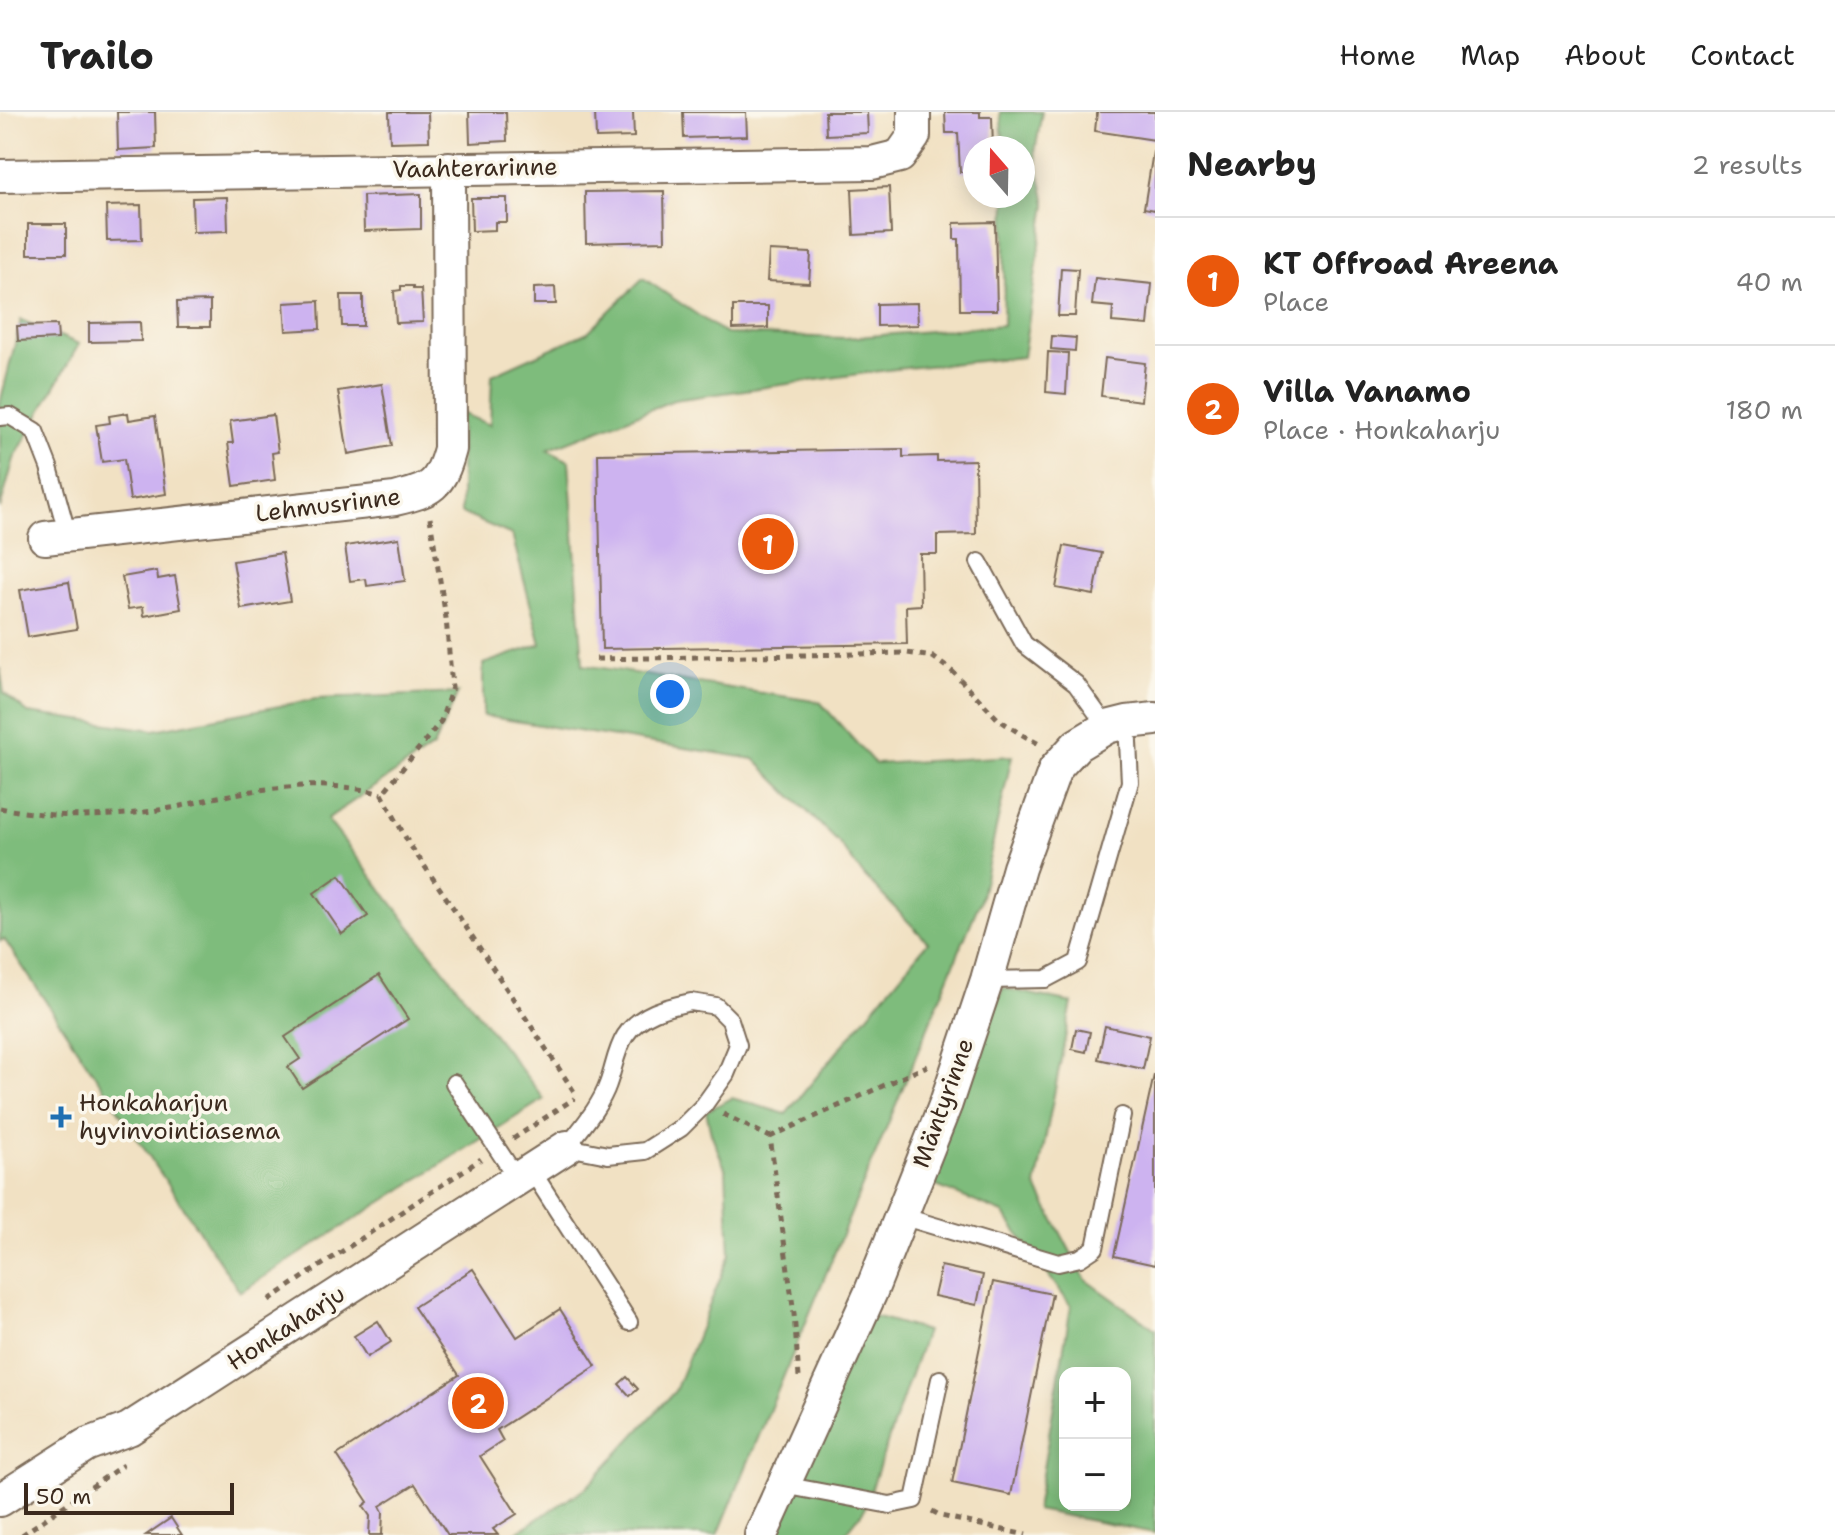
<!DOCTYPE html>
<html lang="en">
<head>
<meta charset="utf-8">
<style>
	:root { --surface:#fff; --page:#f2f2f2; --text:#222; --muted:#767676; --line:#e0e0e0; --accent:#ea580c }
	body { margin:0; font-family:"Shantell Sans",sans-serif; background:var(--page); color:var(--text) }
	.controls { position:absolute; right:24px; bottom:24px; display:grid; overflow:hidden; border-radius:16px; box-shadow:0 4px 20px #0003 }
	.controls button { width:72px; height:72px; display:grid; place-items:center; padding:0; border:0; border-bottom:2px solid var(--line); background:var(--surface); color:var(--text); font:40px sans-serif }
	.compass { position:absolute; left:963px; top:24px; width:72px; height:72px; border-radius:50%; background:var(--surface); box-shadow:0 4px 20px #0003; rotate:340deg }
	.scale { position:absolute; left:24px; bottom:20px; width:210px; box-sizing:border-box; padding-left:8px; border:4px solid #3b2a1e; border-top:0; font-size:22px; line-height:28px; white-space:nowrap; color:#3b2a1e; -webkit-text-stroke:6px #fbf7ec; paint-order:stroke }
	.you { position:absolute; left:670px; top:582px; width:28px; height:28px; margin:-20px; border:6px solid #fff; border-radius:50%; background:#1a73e8; box-shadow:0 0 0 12px #1a73e833 }
	.badge { display:grid; place-items:center; width:52px; height:52px; border-radius:50%; background:var(--accent); color:#fff; font-size:26px; font-weight:700 }
	.pin { position:absolute; translate:-50% -50%; border:4px solid #fff; box-shadow:0 2px 8px #0006 }
	.list { margin:0; padding:0; list-style:none }
	h2 { display:flex; justify-content:space-between; align-items:center; height:104px; margin:0; padding:0 32px; font-size:34px }
	h2 small { font-size:26px; font-weight:400; color:var(--muted) }
	.list li { display:grid; grid-template-columns:52px 1fr auto; gap:24px; align-items:center; box-sizing:border-box; height:128px; padding:0 32px; border-top:2px solid var(--line) }
	.list b { display:block; font-size:30px; white-space:nowrap }
	.list p { margin:0; font-size:26px; white-space:nowrap; color:var(--muted) }
	.list em { font-size:26px; font-style:normal; color:var(--muted) }
	.map { position:relative; flex:none; width:1155px; height:1423px; overflow:hidden }
	header { display:flex; align-items:center; gap:48px; box-sizing:border-box; height:112px; padding:0 40px; background:var(--surface); border-bottom:2px solid var(--line) }
	header strong { font-size:38px }
	nav { display:flex; gap:44px; margin-inline-start:auto; font-size:28px }
	main { display:flex }
	aside { flex:1; background:var(--surface) }
	.map>svg:first-child { display:block }
	.forest { fill:#7ebc7b; stroke:#5c734c; stroke-width:2; fill-rule:evenodd }
	.building { fill:#cdb3f0 }
	.lines { fill:none; stroke-linecap:round; stroke-linejoin:round }
	.service-casing { stroke:#7b6a58; stroke-width:20 }
	.minor-casing { stroke:#7b6a58; stroke-width:36 }
	.path { stroke:#7b6a58; stroke-width:5; stroke-dasharray:6 6; stroke-linecap:butt }
	.service { stroke:#fff; stroke-width:16 }
	.minor { stroke:#fff; stroke-width:32 }
	.poi-dot { fill:#1f6fb2; stroke:#fbf7ec; stroke-width:3 }
	.labels { text-anchor:middle; dominant-baseline:central; stroke-width:7; stroke-linejoin:round; paint-order:stroke }
	.street-label { font-size:24px; fill:#3b2a1e; stroke:#fbf7ec }
	.poi-label { font-size:24px; fill:#3b2a1e; stroke:#fbf7ec; text-anchor:start }
</style>
</head>
<body>
<header>
<strong>Trailo</strong>
<nav><a>Home</a><a>Map</a><a>About</a><a>Contact</a></nav>
</header>
<main>
<div class="map">
<svg width="1155" height="1423" viewBox="0 0 1155 1423">
	<rect width="100%" height="100%" fill="#fbf7ec"/>
	<filter id="ink" filterUnits="userSpaceOnUse"><feTurbulence type="fractalNoise" baseFrequency=".0125" numOctaves="2"/><feDisplacementMap in="SourceGraphic" scale="16" xChannelSelector="R" yChannelSelector="G"/><feConvolveMatrix kernelMatrix="1 2 1 2 8 2 1 2 1" color-interpolation-filters="sRGB"/></filter>
	<filter id="wash" filterUnits="userSpaceOnUse"><feTurbulence type="fractalNoise" baseFrequency=".006" numOctaves="4" result="noise"/><feDisplacementMap in="SourceGraphic" scale="32" xChannelSelector="R" yChannelSelector="G"/><feGaussianBlur stdDeviation="1.8" result="paint"/><feColorMatrix in="noise" values="0 0 0 0 0 0 0 0 0 0 0 0 0 0 0 0 0 1.4 0 .05"/><feComposite in="paint" operator="in"/></filter>
	<g filter="url(#wash)">
		<rect width="100%" height="100%" fill="#f1e1c3"/>
		<g class="forest">
			<path d="M1000,0H1042L1035,40L1046,92L1023,245L895,257L674,288L547,338L569,349L583,553L820,590L875,652L1012,644L980,789L718,1423H512L586,1376L675,1279L730,1142L726,1059L711,1021L706,999L732,986L786,1002L928,830L865,765L838,730L754,647L483,604V552L541,532L512,423L461,401V301L490,313L492,263L588,220L643,166L726,222L845,226L1003,213L1006,84H1023V36H1004Z"/>
			<path d="M21,208L79,232L14,347L0,397V291Z"/>
			<path d="M0,556L4,581L28,601L154,618L316,587L458,581L433,635L327,707L544,987L240,1180L4,827L0,829Z"/>
			<path d="M1003,876L1072,891L1036,1074L1085,1167L1155,1217V1421L1036,1398L1071,1194L1003,1101L924,1069ZM1065,1261H1125V1393H1065Z"/>
			<path d="M867,1202L926,1219L864,1398L844,1423H773Z"/>
		</g>
		<g id="blocks">
			<g class="building">
				<path d="M117,0H155L156,36L118,38Z"/>
				<path d="M389,0H428L429,29L390,30Z"/>
				<path d="M469,0H506L507,29L470,31Z"/>
				<path d="M595,0H633L634,25L596,26Z"/>
				<path d="M683,0H746L747,24L684,26Z"/>
				<path d="M825,0H867L868,21L826,23Z"/>
				<path d="M945,0H980V5H992L993,36H975V60H960L958,21H946Z"/>
				<path d="M1097,0H1155V28L1095,19Z"/>
				<path d="M1153,40H1155V98L1144,96Z"/>
				<path d="M889,75L891,121L854,123L852,77Z"/>
				<path d="M664,79L665,129L586,131L585,80Z"/>
				<path d="M421,82V117L364,119L363,84Z"/>
				<path d="M227,85L228,119L193,120L192,86Z"/>
				<path d="M471,86H507V110H495V118L472,119Z"/>
				<path d="M141,93L142,128L107,129L106,94Z"/>
				<path d="M995,110L997,198H960L959,127H954V111Z"/>
				<rect x="28" y="112" width="38" height="30"/>
				<path d="M769,139L811,141L809,171L767,169Z"/>
				<path d="M1061,156L1078,157L1075,204H1058Z"/>
				<path d="M1095,166L1152,172L1148,213L1112,210L1113,195L1092,193Z"/>
				<path d="M401,174H413V177H421L423,210L396,211L394,179L401,178Z"/>
				<path d="M555,175L556,192H534V176Z"/>
				<path d="M341,183H363V214H342Z"/>
				<path d="M210,189V215H178L177,190Z"/>
				<path d="M319,189L320,217L286,219L284,191Z"/>
				<path d="M917,191L918,213L877,214V192Z"/>
				<path d="M733,194H768V216L733,217Z"/>
				<path d="M140,210L141,229L89,230V211Z"/>
				<path d="M57,213L58,227L18,229L17,214Z"/>
				<path d="M1052,224L1076,226L1075,239L1051,237Z"/>
				<path d="M1048,240L1068,241L1066,282L1046,280Z"/>
				<path d="M1105,246L1145,251L1141,289L1101,284Z"/>
				<path d="M382,272L392,334L348,342L338,279Z"/>
				<path d="M128,301L129,308L155,304L166,382L130,388L124,347L102,350L96,313L110,311L109,304Z"/>
				<path d="M273,303L278,340L272,341L275,368L234,374L228,331H233L230,309Z"/>
				<path d="M903,337V345L937,344V349L975,348L976,422L937,423V442H920L921,493L906,494L907,532L602,537L598,342Z"/>
				<path d="M399,426L405,469L367,474L366,467L350,469L345,434Z"/>
				<path d="M1064,434L1102,441L1094,483L1056,476Z"/>
				<path d="M282,441L290,489L241,497L233,449Z"/>
				<path d="M157,459L158,467L175,464L181,497L144,504L143,495L128,497L122,465Z"/>
				<path d="M69,470L77,517L28,525L20,478Z"/>
				<path d="M340,763L368,804L342,822L314,781Z"/>
				<path d="M379,863L408,907L302,976L288,955L300,947L285,925Z"/>
				<path d="M1105,914L1150,924L1143,957L1098,947Z"/>
				<path d="M1076,917L1090,920L1086,940L1072,937Z"/>
				<path d="M1154,963H1155V1153L1114,1144Z"/>
				<path d="M941,1154L983,1163L977,1193L934,1184Z"/>
				<path d="M473,1157L517,1225L560,1197L596,1254L497,1318L503,1329L480,1344L517,1402L493,1417L498,1423H448L415,1372L380,1394L383,1400L382,1423H369L370,1404L363,1394L368,1390L337,1343L459,1263L414,1195Z"/>
				<path d="M993,1170L1052,1182L1011,1383L952,1371Z"/>
				<path d="M378,1209L391,1230L367,1245L354,1224Z"/>
				<path d="M627,1265L638,1277L630,1284L619,1272Z"/>
				<path d="M171,1406L182,1423H146Z"/>
			</g>
		</g>
	</g>
	<g filter="url(#ink)">
		<use href="#blocks" fill-opacity="0" stroke="#7b6a58" stroke-width="2"/>
		<g class="lines">
			<g class="service-casing">
				<g id="service">
					<path d="M0,305L10,304L35,319L49,355L68,424"/>
					<path d="M979,450L1024,532L1076,572L1107,615"/>
					<path d="M987,868L1046,867L1078,850L1130,670L1127,610"/>
					<path d="M691,890L716,894L730,908L738,933L726,962L704,993L681,1016L645,1039L608,1043L567,1035C581,1016 600,995 608,972C614,956 616,938 625,924C640,901 667,895 691,890Z"/>
					<path d="M454,971L518,1068"/>
					<path d="M532,1059L629,1210"/>
					<path d="M901,1104L1058,1151L1080,1146L1095,1136L1122,1004"/>
					<path d="M783,1373L890,1393L914,1388L940,1267"/>
				</g>
			</g>
			<g class="minor-casing">
				<g id="minor">
					<path d="M0,64L872,51L900,44L914,24V0"/>
					<path d="M45,426L395,387C432,378 440,374 450,337L449,56"/>
					<path d="M0,1388L86,1333L129,1317L567,1035"/>
					<path d="M761,1423L870,1182L946,991L987,868L1019,756L1055,657L1077,633L1107,615L1127,610L1155,607"/>
				</g>
			</g>
			<g class="path">
				<path d="M430,406L446,506L452,575L441,609L382,682L408,730L456,800L577,984"/>
				<path d="M596,547L907,541L933,545L953,560L998,607L1019,621L1039,632"/>
				<path d="M0,696C56,707 114,706 171,696C189,693 206,687 224,684C276,674 331,668 382,682"/>
				<path d="M723,1002L770,1025L794,1202L799,1265"/>
				<path d="M770,1025L927,954"/>
				<path d="M513,1027L575,986"/>
				<path d="M269,1188L481,1047"/>
				<path d="M932,1399L941,1404L1026,1423"/>
				<path d="M22,1423L123,1353"/>
			</g>
			<use href="#service" class="service"/>
			<use href="#minor" class="minor"/>
		</g>
	</g>
	<path class="poi-dot" d="M57 993h8v8h8v8h-8v8h-8v-8h-8v-8h8z"/>
	<g class="labels">
		<g class="street-label">
			<text transform="translate(475 56) rotate(-1)">Vaahterarinne</text>
			<text transform="translate(328 393) rotate(-7)">Lehmusrinne</text>
			<text transform="translate(943 991) rotate(-70)">Mäntyrinne</text>
			<text transform="translate(286 1216) rotate(-33)">Honkaharju</text>
		</g>
		<g class="poi-label">
			<text x="79" y="991">Honkaharjun<tspan x="79" dy="28">hyvinvointiasema</tspan></text>
		</g>
	</g>
</svg>
<div class="controls">
<button>+</button>
<button>−</button>
</div>
<svg class="compass" viewBox="-18 -18 36 36"><path d="M0-13l5 13h-10z" fill="#e53935"/><path d="M0 13l5-13h-10z" fill="#767676"/></svg>
<div class="scale">50 m</div>
<div class="you"></div>
<div class="pin badge" style="left:768px;top:432px">1</div>
<div class="pin badge" style="left:478px;top:1291px">2</div>
</div>
<aside>
<h2>Nearby<small>2 results</small></h2>
<ul class="list">
<li><span class="badge">1</span><div><b>KT Offroad Areena</b><p>Place</p></div><em>40 m</em></li>
<li><span class="badge">2</span><div><b>Villa Vanamo</b><p>Place · Honkaharju</p></div><em>180 m</em></li>
</ul>
</aside>
</main>
</body>
</html>
